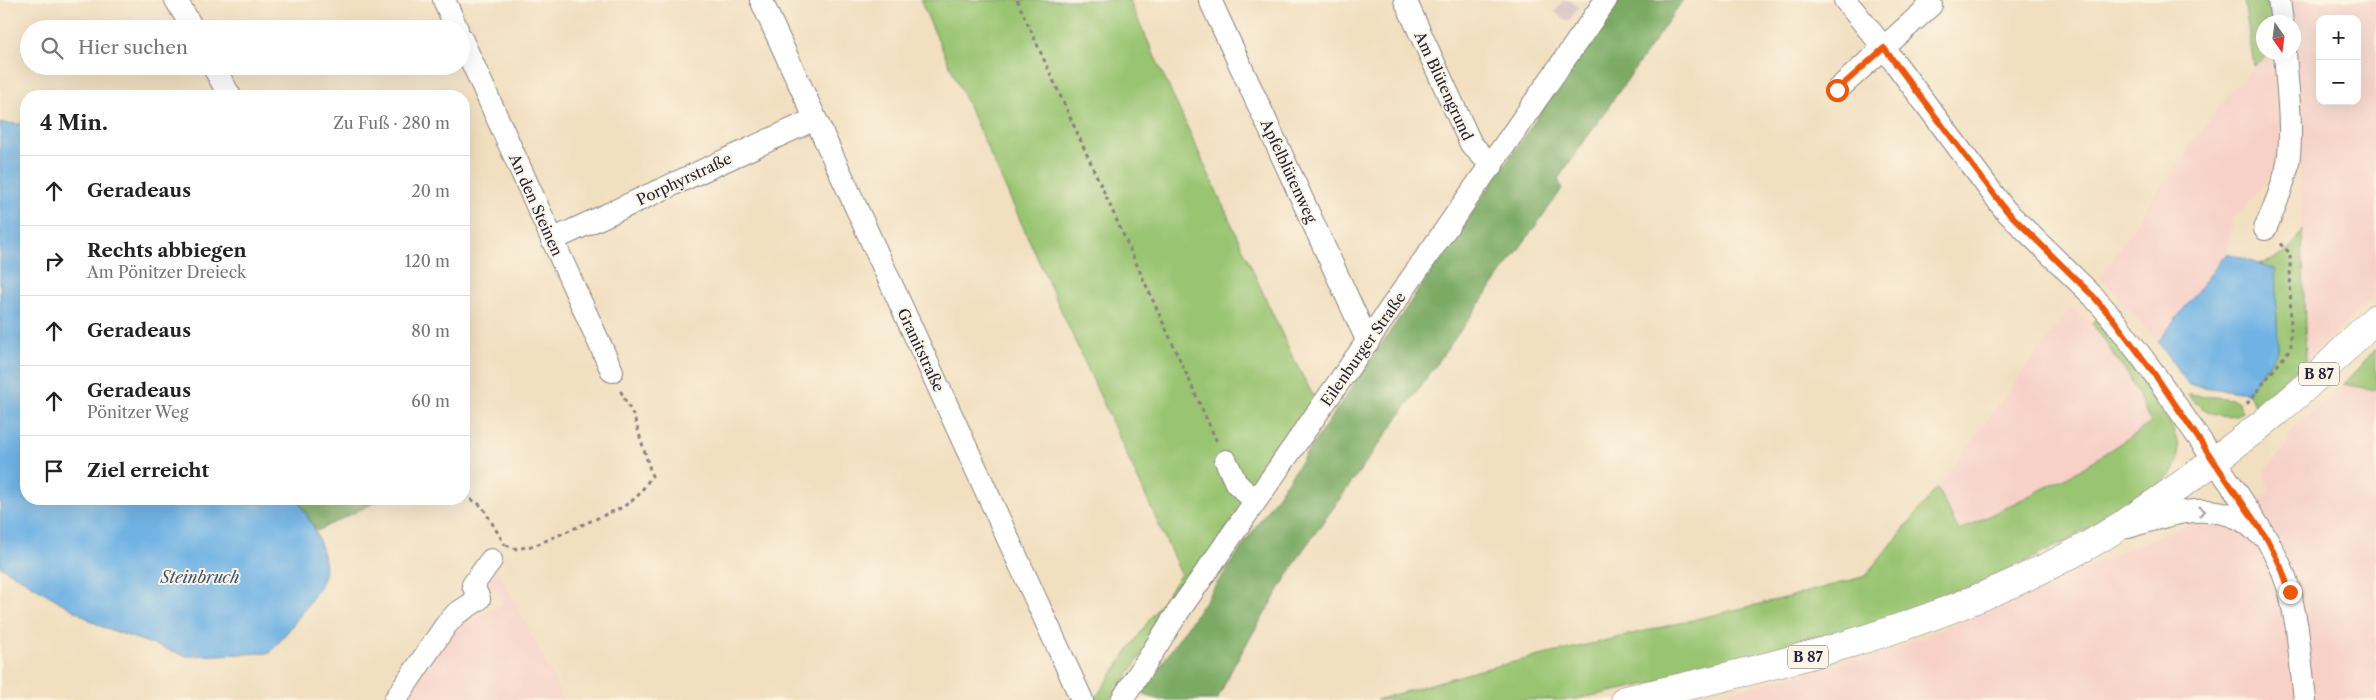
<!DOCTYPE html>
<html lang="de">
<head>
<meta charset="utf-8">
<style>
	:root { --surface:#fff; --page:#f6f6f6; --text:#222; --muted:#767676; --line:#e0e0e0 }
	body { margin:0; font-family:"Libre Caslon Text",serif; background:var(--page); color:var(--text) }
	.controls { position:absolute; right:15px; top:15px; display:grid; overflow:hidden; border-radius:10px; box-shadow:0 5px 20px #0002 }
	.controls button { width:45px; height:45px; display:grid; place-items:center; padding:0; border:0; border-bottom:1px solid var(--line); background:var(--surface); color:var(--text); font:25px sans-serif }
	.compass { position:absolute; left:2256px; top:15px; width:45px; height:45px; border-radius:50%; background:var(--surface); box-shadow:0 5px 20px #0002; rotate:166deg }
	.stop { position:absolute; width:15px; height:15px; margin:-11px; border:4px solid #ea580c; border-radius:50%; background:#fff }
	.stop.end { background:#ea580c; border-color:#fff; box-shadow:0 1px 5px #0008 }
	.list { margin:0; padding:0; list-style:none }
	h2 { display:flex; justify-content:space-between; align-items:center; height:65px; margin:0; padding:0 20px; font-size:21px }
	h2 small { font-size:16px; font-weight:400; color:var(--muted) }
	.list li { display:grid; grid-template-columns:32px 1fr auto; gap:15px; align-items:center; box-sizing:border-box; height:70px; padding:0 20px; border-top:1px solid var(--line) }
	.list b { display:block; font-size:19px; white-space:nowrap }
	.list p { margin:0; font-size:16px; white-space:nowrap; color:var(--muted) }
	.list em { font-size:16px; font-style:normal; color:var(--muted) }
	.icon { flex:none; width:28px; height:28px; fill:none; stroke:currentColor; stroke-width:2; stroke-linecap:round; stroke-linejoin:round }
	.map { position:relative; flex:none; width:2376px; height:700px; overflow:hidden }
	.search { position:absolute; background:var(--surface); box-shadow:0 5px 20px #0002; left:20px; top:20px; width:450px; height:55px; display:flex; align-items:center; gap:12px; box-sizing:border-box; padding:0 18px; border-radius:28px; color:var(--muted); font-size:19px }
	.panel { position:absolute; background:var(--surface); box-shadow:0 5px 20px #0002; left:20px; top:90px; width:450px; height:415px; border-radius:20px }
	.map>svg:first-child { display:block }
	.built { fill:#f7d1c8; fill-rule:evenodd }
	.industrial { fill:#d2bfc0 }
	.green { fill:#99c471; stroke:#5e7356 }
	.forest { fill:#7aaa63; stroke:#4e664f }
	.water { fill:#6fb2e4; stroke:#486a90 }
	.lines { fill:none; stroke-linecap:round; stroke-linejoin:round }
	.minor-casing { stroke:#8a807d; stroke-width:24 }
	.major-casing { stroke:#8a807d; stroke-width:29 }
	.path { stroke:#8a807d; stroke-width:3; stroke-dasharray:4 4; stroke-linecap:butt }
	.minor { stroke:#fff; stroke-width:22 }
	.major { stroke:#fff; stroke-width:28 }
	.oneway { stroke:#9c9ca7 }
	.route { stroke:#ea580c; stroke-width:6 }
	.labels { text-anchor:middle; dominant-baseline:central; stroke-width:4; stroke-linejoin:round; paint-order:stroke }
	.shield { fill:#fcf5e5; stroke:#63616e; stroke-width:1 }
	.shield-label { font-size:14px; font-weight:bold; fill:#22223b }
	.street-label { font-size:15px; fill:#22223b; stroke:#fcf5e5 }
	.water-label { font-size:16px; font-style:italic; fill:#3d5476; stroke:#fcf5e5 }
</style>
</head>
<body>
<div class="map">
<svg width="2376" height="700" viewBox="0 0 2376 700">
	<rect width="100%" height="100%" fill="#fcf5e5"/>
	<filter id="ink" filterUnits="userSpaceOnUse"><feTurbulence type="fractalNoise" baseFrequency=".02" numOctaves="2"/><feDisplacementMap in="SourceGraphic" scale="10" xChannelSelector="R" yChannelSelector="G"/><feConvolveMatrix kernelMatrix="1 2 1 2 8 2 1 2 1" color-interpolation-filters="sRGB"/></filter>
	<filter id="wash" filterUnits="userSpaceOnUse"><feTurbulence type="fractalNoise" baseFrequency=".0096" numOctaves="4" result="noise"/><feDisplacementMap in="SourceGraphic" scale="20" xChannelSelector="R" yChannelSelector="G"/><feGaussianBlur stdDeviation="1.12" result="paint"/><feColorMatrix in="noise" values="0 0 0 0 0 0 0 0 0 0 0 0 0 0 0 0 0 1.4 0 .05"/><feComposite in="paint" operator="in"/></filter>
	<g filter="url(#wash)">
		<rect width="100%" height="100%" fill="#f1dfbf"/>
		<g class="built">
			<path d="M2290,0H2376V295L2306,361L2296,64ZM2320,19H2357V101H2320Z"/>
			<path d="M2271,53H2279L2281,145L2272,175L2233,219L2227,253L2158,342L2100,277L2164,181L2224,101L2254,66Z"/>
			<path d="M2070,308L2092,323L2108,344L2130,378L2151,423L2078,471L1959,531L1937,488Z"/>
			<path d="M2343,384L2376,390V700H1697L1888,652L2177,528L2205,522L2218,525L2270,493L2264,473L2288,443V433Z"/>
			<path d="M499,570L564,700H405L454,627L502,604V599L498,593L483,582L487,576Z"/>
		</g>
		<path class="industrial" d="M1563,0H1570L1579,7L1568,22L1555,12Z"/>
		<g class="green">
			<path d="M920,0H1129L1292,356L1315,399L1111,700H1094L1181,574Z"/>
			<path d="M2244,0H2273L2276,22H2264V52L2271,53L2254,66Z"/>
			<path d="M2302,229L2306,361L2255,405L2247,393L2278,351L2275,269L2259,264C2281,259 2292,250 2302,229Z"/>
			<path d="M2099,317L2172,427L2178,443L2179,458L2171,475L2153,491L2076,536L2008,571L1900,617L1672,679L1572,700H1376L1476,671L1785,598L1866,576L1937,488L1959,531L2078,471L2151,423L2130,378L2092,323Z"/>
			<path d="M2376,349V390L2343,384Z"/>
			<path d="M2188,394L2233,399L2238,402L2243,412C2225,422 2199,411 2188,394Z"/>
		</g>
		<g class="forest">
			<path d="M1618,0H1683L1558,179L1562,189L1301,553L1234,665L1217,700H1160L1141,694Z"/>
			<path d="M297,499H382L317,531Z"/>
		</g>
		<g class="water">
			<path d="M0,123L26,124V499H297C311,521 324,543 325,570C325,587 283,638 270,653L186,656L100,626L0,566Z"/>
			<path d="M2227,253L2275,269L2278,351L2247,393L2189,385L2158,342Z"/>
		</g>
	</g>
	<g filter="url(#ink)">
		<g class="lines">
			<g class="minor-casing">
				<g id="minor">
					<path d="M176,0L193,29"/>
					<path d="M444,0L457,29"/>
					<path d="M761,0L1082,700"/>
					<path d="M1210,0L1368,342"/>
					<path d="M1405,0L1471,144L1492,166"/>
					<path d="M1845,0L1884,48L2005,210L2093,296L2113,319L2153,372L2237,493L2267,539L2281,567L2290,592L2297,628L2305,700"/>
					<path d="M2279,0L2282,22"/>
					<path d="M461,38L612,371"/>
					<path d="M213,66L230,96"/>
					<path d="M1837,90L1931,5"/>
					<path d="M2265,229C2274,209 2282,189 2287,168C2294,135 2287,87 2285,52"/>
					<path d="M552,240L815,119"/>
					<path d="M1226,461L1236,483L1255,501"/>
					<path d="M2128,527C2164,516 2201,502 2238,518C2246,521 2253,529 2260,534"/>
					<path d="M395,700L446,625L456,614L479,599L473,585L491,560"/>
					<path d="M1122,700L1178,612L1606,0"/>
				</g>
			</g>
			<g class="major-casing">
				<path id="major" d="M1625,700C1780,666 1934,628 2074,553C2121,528 2165,497 2207,466C2243,439 2279,412 2311,382C2333,361 2354,339 2376,318"/>
			</g>
			<g class="path">
				<path d="M1017,0L1218,444"/>
				<path d="M2247,404L2291,348L2290,253L2278,242"/>
				<path d="M464,495L482,506L505,545"/>
				<path d="M506,545L517,549L536,545L623,507L637,497L652,476L634,417L619,388"/>
			</g>
			<use href="#minor" class="minor"/>
			<use href="#major" class="major"/>
		</g>
		<defs><path id="oneway-chevron" d="M-2-3.5L2.5 0L-2 3.5" fill="none" stroke-width="1.6" stroke-linecap="round" stroke-linejoin="round" transform="scale(1.25)"/></defs>
		<use class="oneway" href="#oneway-chevron" transform="translate(2202 511) rotate(-1)"/>
	</g>
	<g class="lines" filter="url(#ink)">
		<path class="route" d="M1837,90L1884,48L2006,210L2093,296L2113,319L2153,372L2267,539L2281,567L2290,592"/>
	</g>
	<g class="labels">
		<g class="shield">
			<rect x="2299" y="362.5" width="40" height="23" rx="4"/>
			<rect x="1788" y="645.5" width="40" height="23" rx="4"/>
		</g>
		<g class="shield-label">
			<text x="2319" y="374">B 87</text>
			<text x="1808" y="657">B 87</text>
		</g>
		<g class="street-label">
			<text transform="translate(1444 86) rotate(65)">Am Blütengrund</text>
			<text transform="translate(1289 171) rotate(65)">Apfelblütenweg</text>
			<text transform="translate(684 179) rotate(-25)">Porphyrstraße</text>
			<text transform="translate(536 205) rotate(66)">An den Steinen</text>
			<text transform="translate(1363 349) rotate(-55)">Eilenburger Straße</text>
			<text transform="translate(921 350) rotate(65)">Granitstraße</text>
		</g>
		<g class="water-label">
			<text x="200" y="577">Steinbruch</text>
		</g>
	</g>
</svg>
<div class="controls">
<button>+</button>
<button>−</button>
</div>
<svg class="compass" viewBox="-18 -18 36 36"><path d="M0-13l5 13h-10z" fill="#e53935"/><path d="M0 13l5-13h-10z" fill="#767676"/></svg>
<div class="stop" style="left:1837px;top:90px"></div>
<div class="stop end" style="left:2290px;top:592px"></div>
<div class="search"><svg class="icon" aria-label="search" viewBox="0 0 24 24"><circle cx="10" cy="10" r="6"/><path d="M15 15l6 6"/></svg>Hier suchen</div>
<section class="panel">
<h2>4 Min.<small>Zu Fuß · 280 m</small></h2>
<ul class="list">
<li><svg class="icon" aria-label="ahead" viewBox="0 0 24 24"><path d="M12 20V5M6 11l6-6 6 6"/></svg><div><b>Geradeaus</b></div><em>20 m</em></li>
<li><svg class="icon" aria-label="right" viewBox="0 0 24 24"><path d="M7 20v-9h11M14 6l5 5-5 5"/></svg><div><b>Rechts abbiegen</b><p>Am Pönitzer Dreieck</p></div><em>120 m</em></li>
<li><svg class="icon" aria-label="ahead" viewBox="0 0 24 24"><path d="M12 20V5M6 11l6-6 6 6"/></svg><div><b>Geradeaus</b></div><em>80 m</em></li>
<li><svg class="icon" aria-label="ahead" viewBox="0 0 24 24"><path d="M12 20V5M6 11l6-6 6 6"/></svg><div><b>Geradeaus</b><p>Pönitzer Weg</p></div><em>60 m</em></li>
<li><svg class="icon" aria-label="arrive" viewBox="0 0 24 24"><path d="M6 21V4h12l-3 4 3 4H6"/></svg><div><b>Ziel erreicht</b></div></li>
</ul>
</section>
</div>
</body>
</html>
